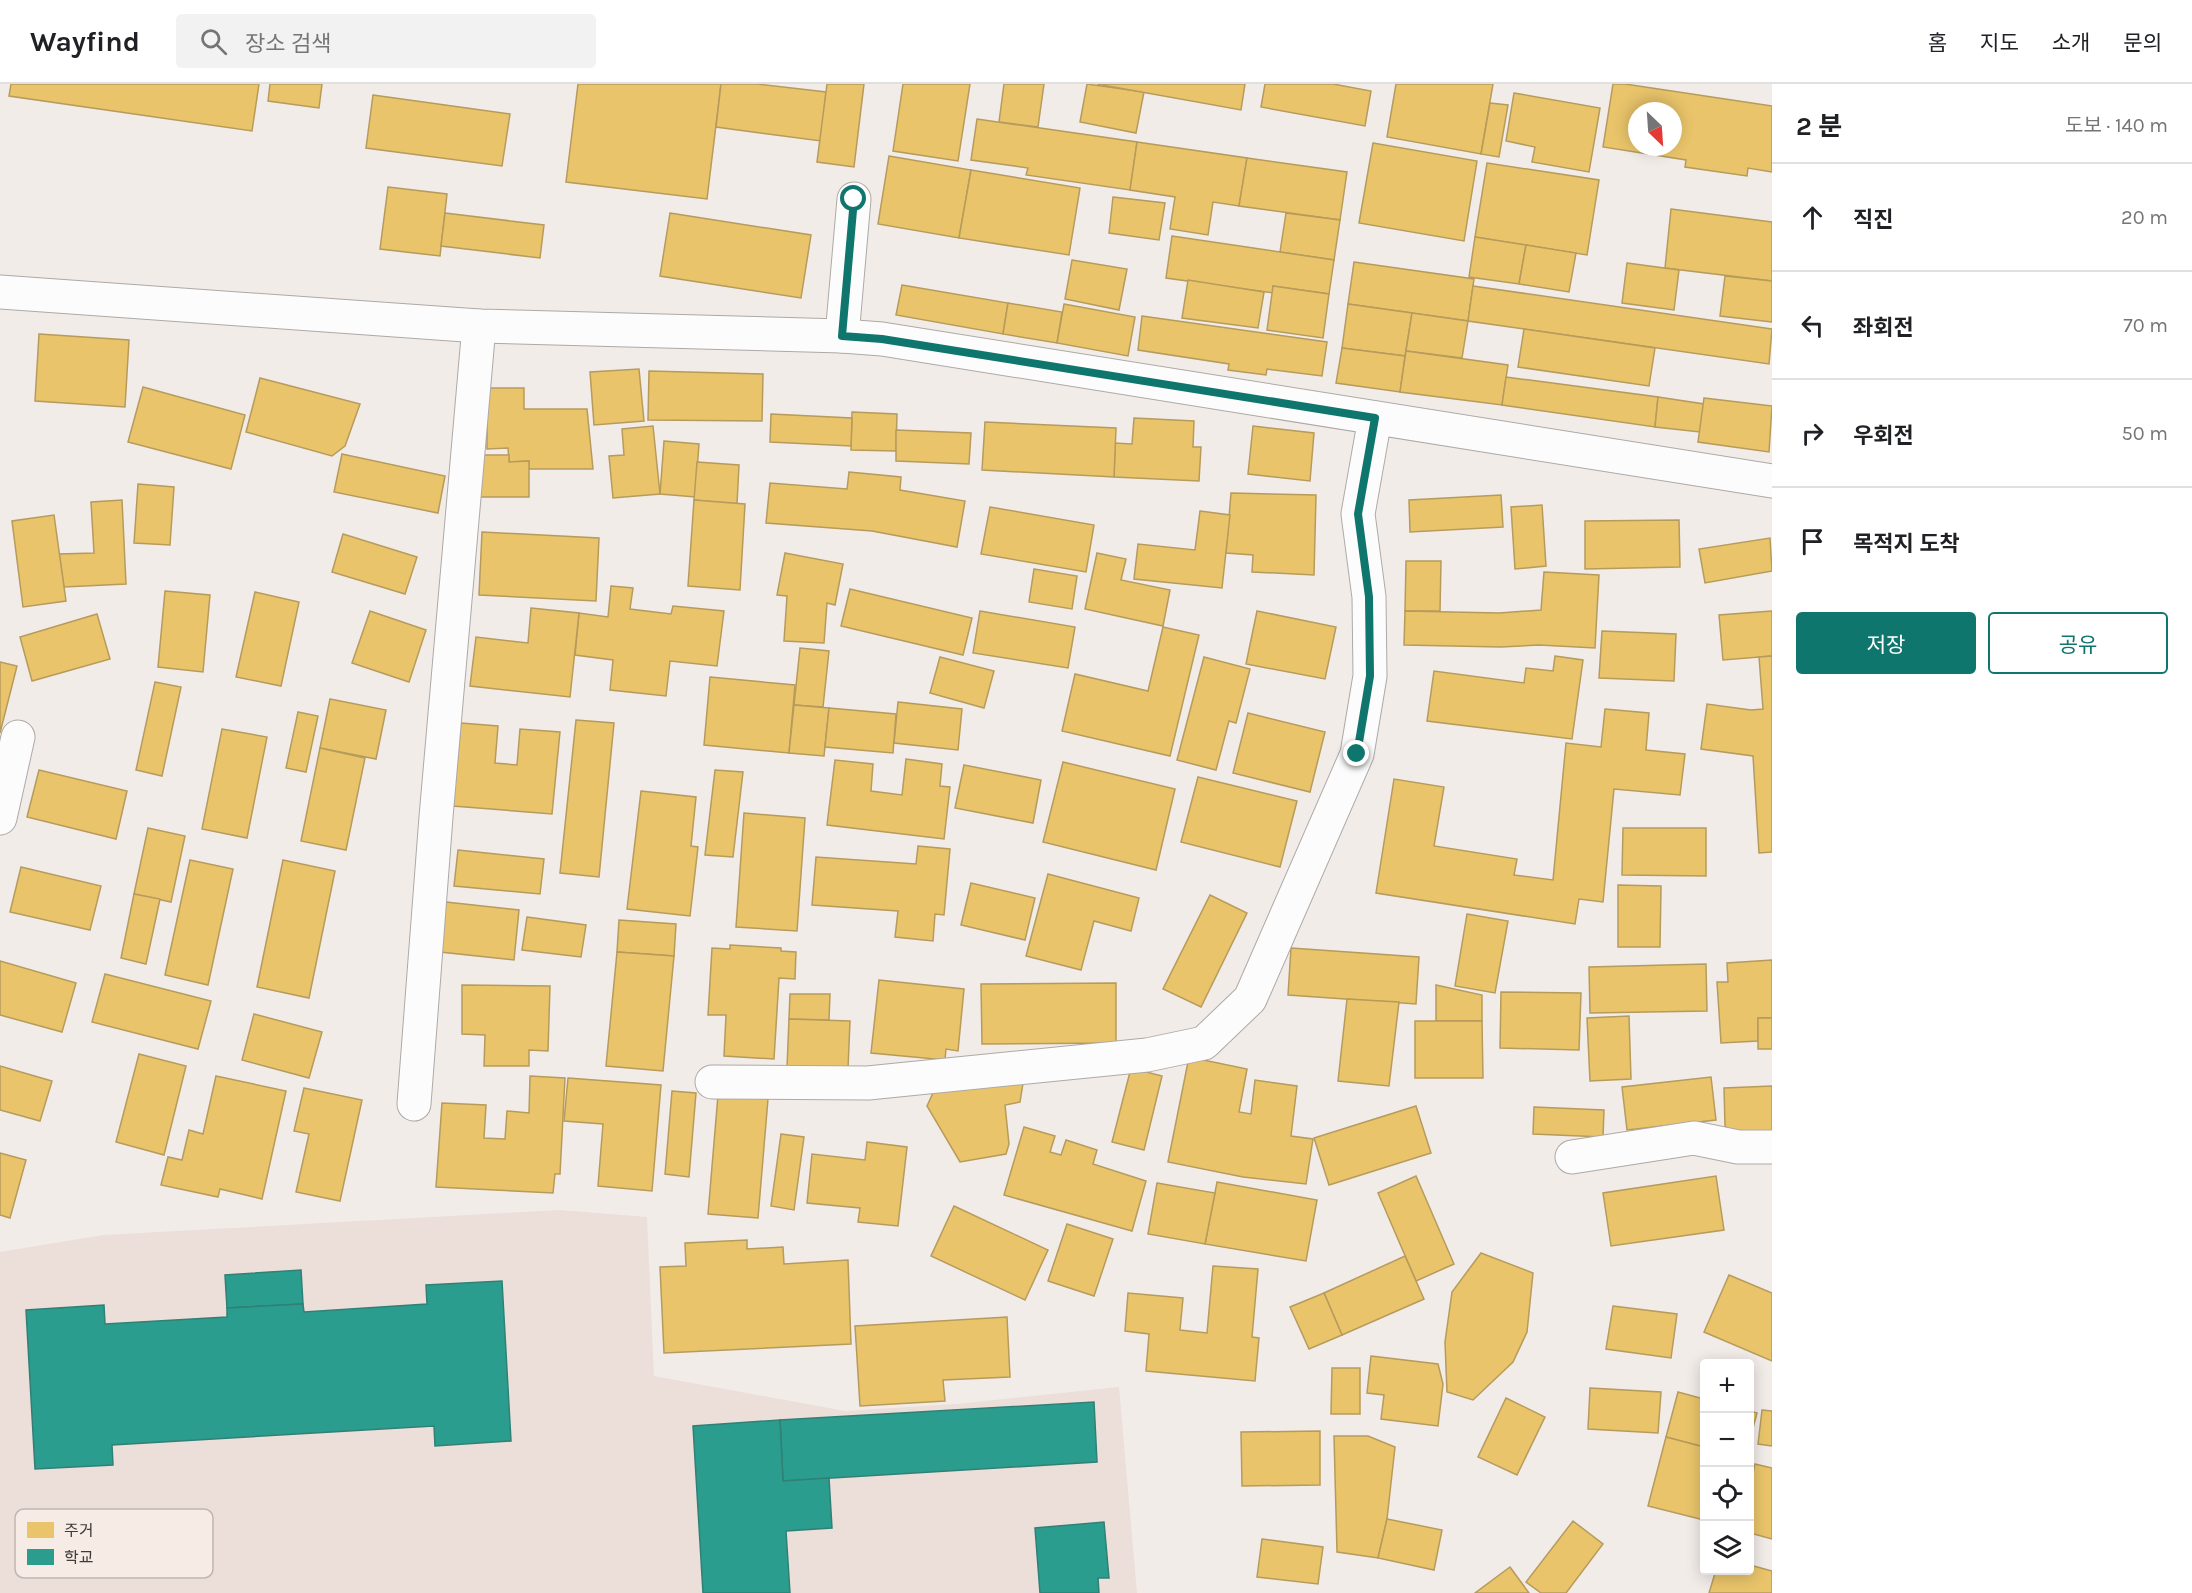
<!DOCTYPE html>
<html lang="ko">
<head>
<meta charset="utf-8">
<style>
	:root { --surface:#fff; --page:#f2f2f2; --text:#202124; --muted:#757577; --line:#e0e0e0; --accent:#0f766e }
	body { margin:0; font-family:Karla,"Noto Sans KR",sans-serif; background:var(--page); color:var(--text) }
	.controls { position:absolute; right:18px; bottom:18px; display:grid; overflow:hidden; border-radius:6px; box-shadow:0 3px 15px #0003 }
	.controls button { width:54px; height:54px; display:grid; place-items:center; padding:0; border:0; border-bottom:2px solid var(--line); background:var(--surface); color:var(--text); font:30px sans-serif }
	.compass { position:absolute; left:1628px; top:18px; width:54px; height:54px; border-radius:50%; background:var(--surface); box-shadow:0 3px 15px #0003; rotate:155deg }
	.stop { position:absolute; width:18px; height:18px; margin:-14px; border:4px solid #0f766e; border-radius:50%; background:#fff }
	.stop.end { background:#0f766e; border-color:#fff; box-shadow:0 2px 6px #0008 }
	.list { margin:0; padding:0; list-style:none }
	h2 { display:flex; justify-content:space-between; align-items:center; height:78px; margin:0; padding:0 24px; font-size:26px }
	h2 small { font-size:20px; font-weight:400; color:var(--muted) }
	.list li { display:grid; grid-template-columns:39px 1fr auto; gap:18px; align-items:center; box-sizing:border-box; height:108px; padding:0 24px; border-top:2px solid var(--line) }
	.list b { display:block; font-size:22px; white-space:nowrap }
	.list em { font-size:20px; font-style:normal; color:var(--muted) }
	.actions { display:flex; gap:12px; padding:18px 24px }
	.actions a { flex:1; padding:14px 0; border:2px solid var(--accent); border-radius:6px; text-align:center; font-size:21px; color:var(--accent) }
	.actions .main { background:var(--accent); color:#fff }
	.icon { flex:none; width:33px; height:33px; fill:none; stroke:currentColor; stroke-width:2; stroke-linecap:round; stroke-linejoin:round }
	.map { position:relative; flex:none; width:1772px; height:1509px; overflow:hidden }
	header { display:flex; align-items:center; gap:36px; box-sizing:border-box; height:84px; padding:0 30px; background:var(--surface); border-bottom:2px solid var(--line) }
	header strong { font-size:28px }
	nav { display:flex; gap:33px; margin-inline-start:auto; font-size:21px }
	.search { width:420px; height:54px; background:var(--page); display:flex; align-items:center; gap:15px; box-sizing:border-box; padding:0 21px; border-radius:6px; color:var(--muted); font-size:22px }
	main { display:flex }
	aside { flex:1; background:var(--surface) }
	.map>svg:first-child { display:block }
	.built { fill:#ecded8 }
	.homes { fill:#e9c46a; stroke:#b69b5c; stroke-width:1.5; fill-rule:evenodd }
	.schools { fill:#2a9d8f; stroke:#318076; stroke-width:1.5 }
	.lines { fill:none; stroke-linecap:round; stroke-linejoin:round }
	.minor-casing { stroke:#ada9a6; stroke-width:35 }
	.tertiary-casing { stroke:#ada9a6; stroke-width:35 }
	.minor { stroke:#fdfcfc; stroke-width:33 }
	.tertiary { stroke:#fdfcfc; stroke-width:33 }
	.route { stroke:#0f766e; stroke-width:8 }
	.key { fill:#f6ebe5; stroke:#bfb6b2; stroke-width:1.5 }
	.key-label { font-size:16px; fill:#403c3a }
</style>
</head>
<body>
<header>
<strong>Wayfind</strong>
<div class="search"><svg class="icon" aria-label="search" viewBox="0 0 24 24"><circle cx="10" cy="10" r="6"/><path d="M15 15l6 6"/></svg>장소 검색</div>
<nav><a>홈</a><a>지도</a><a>소개</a><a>문의</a></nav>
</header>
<main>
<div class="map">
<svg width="1772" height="1509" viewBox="0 0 1772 1509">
	<rect width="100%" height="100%" fill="#f2ece9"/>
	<path class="built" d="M560,1126L647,1133L654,1292L845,1327L956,1320L1119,1303L1137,1509H0V1168L103,1151Z"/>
	<g class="homes">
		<path d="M11,0H259L252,47L9,12Z"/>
		<path d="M270,0H322L319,24L268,17Z"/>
		<path d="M578,0H721L707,115L566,98Z"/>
		<path d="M721,0H757L826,8L821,57L716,43Z"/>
		<path d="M827,0H864L854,83L817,78Z"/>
		<path d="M903,0H970L958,77L893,67Z"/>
		<path d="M1004,0H1044L1038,43L999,38Z"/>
		<path d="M1087,0L1144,8L1136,49L1080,38Z"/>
		<path d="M1097,0H1245L1241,26Z"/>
		<path d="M1265,0H1333L1371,7L1365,42L1261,23Z"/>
		<path d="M1396,0H1493L1481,70L1387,53Z"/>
		<path d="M1613,0H1625L1772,22V88L1748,84L1747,92L1685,83L1686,76L1603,63ZM1637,27H1673V63H1637Z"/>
		<path d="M1514,9L1600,24L1589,88L1532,78L1535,63L1506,57Z"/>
		<path d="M373,11L510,30L502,82L366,64Z"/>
		<path d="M1490,19L1508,21L1499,73L1481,70Z"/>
		<path d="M977,35L1137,58L1130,106L1026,91L1028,84L971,76Z"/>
		<path d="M1137,58L1247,74L1239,122L1213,118L1208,151L1170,145L1175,113L1130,106Z"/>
		<path d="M1373,59L1477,77L1464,157L1359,139Z"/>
		<path d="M889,72L971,86L959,154L878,140Z"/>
		<path d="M1247,74L1347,88L1340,136L1239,122Z"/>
		<path d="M1487,79L1599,96L1587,171L1475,153Z"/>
		<path d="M971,86L1080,104L1069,171L959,154Z"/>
		<path d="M388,103L447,110L440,172L380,165Z"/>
		<path d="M1113,113L1165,119L1159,156L1109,149Z"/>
		<path d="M1671,125L1772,138V197L1665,184Z"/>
		<path d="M445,129L544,141L540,174L441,162Z"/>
		<path d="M670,129L811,151L801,214L660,192Z"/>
		<path d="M1286,129L1340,136L1334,176L1280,168Z"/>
		<path d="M1172,152L1334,176L1329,210L1273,202V209L1166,194Z"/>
		<path d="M1475,153L1526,161L1519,200L1469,193Z"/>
		<path d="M1526,161L1576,169L1569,208L1519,200Z"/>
		<path d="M1072,176L1127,185L1119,226L1065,215Z"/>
		<path d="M1354,178L1474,195L1468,237L1348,220Z"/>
		<path d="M1627,179L1679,186L1674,226L1622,219Z"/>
		<path d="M1725,192L1772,197V238L1720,232Z"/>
		<path d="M1188,196L1264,208L1258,244L1182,234Z"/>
		<path d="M902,201L1008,219L1003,250L896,231Z"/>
		<path d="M1273,202L1329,210L1323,254L1267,246Z"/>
		<path d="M1473,202L1772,245L1769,280L1468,237Z"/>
		<path d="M1008,219L1062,228L1057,259L1003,250Z"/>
		<path d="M1064,220L1135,233L1128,272L1057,259Z"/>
		<path d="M1348,220L1412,229L1405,272L1342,264Z"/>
		<path d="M1412,229L1468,237L1462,274L1406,267Z"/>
		<path d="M1142,232L1327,258L1322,292L1267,285L1266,291L1228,286L1229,280L1138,266Z"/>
		<path d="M1524,245L1655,264L1649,302L1518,283Z"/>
		<path d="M39,250L129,256L125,323L35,317Z"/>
		<path d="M1342,264L1405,272L1400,308L1336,299Z"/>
		<path d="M1406,267L1508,281L1502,321L1400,308Z"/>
		<path d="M639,285L644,337L594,341L590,288Z"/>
		<path d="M649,287L763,290L762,337L648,336Z"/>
		<path d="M1506,293L1658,313L1655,343L1502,321Z"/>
		<path d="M260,294L360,320L345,362L332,372L246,348Z"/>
		<path d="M143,303L245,331L231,385L128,358Z"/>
		<path d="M487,304H524V325H587L593,385H529V377L509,378L508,364L487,365Z"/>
		<path d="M1658,313L1704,320L1700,348L1655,343Z"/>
		<path d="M1704,314L1772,322L1769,368L1698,358Z"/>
		<path d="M852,328L897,330L896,367L851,366Z"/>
		<path d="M771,330L852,334L851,362L770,358Z"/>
		<path d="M1134,334L1194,337L1193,363H1201L1199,397L1114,393L1115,359L1132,360Z"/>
		<path d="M985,338L1116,344L1114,393L982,386Z"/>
		<path d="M653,342L660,410L613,414L609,372L624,371L622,345Z"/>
		<path d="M1253,342L1314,349L1310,397L1248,390Z"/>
		<path d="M896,346L971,349L969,380L896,377Z"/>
		<path d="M664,357L699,360L695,413L660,410Z"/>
		<path d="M342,370L445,392L438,429L334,408Z"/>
		<path d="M479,371H509V378L529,377V413H480Z"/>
		<path d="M697,378L739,381L737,420L694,416Z"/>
		<path d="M849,388L901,393L900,406L965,417L957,463L872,447L766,439L770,399L847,405Z"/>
		<path d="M138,400L174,403L170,461L134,459Z"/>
		<path d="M1231,409L1316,411L1314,491L1252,488L1253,471L1226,469Z"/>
		<path d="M1501,411L1503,443L1410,448L1409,416Z"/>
		<path d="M122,416L126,500L64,503L59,470L94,469L91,418Z"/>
		<path d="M694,416L745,420L740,506L688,502Z"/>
		<path d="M1542,421L1546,482L1515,485L1511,423Z"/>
		<path d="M990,423L1094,441L1086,488L981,470Z"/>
		<path d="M1200,427L1230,431L1222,504L1134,495L1138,460L1195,466Z"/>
		<path d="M54,431L66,517L23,523L12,437Z"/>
		<path d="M1679,436L1680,483L1585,485V437Z"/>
		<path d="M482,448L599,454L596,517L479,511Z"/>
		<path d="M343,450L417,473L405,510L332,488Z"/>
		<path d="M1770,454L1772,487L1705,499L1699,465Z"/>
		<path d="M785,469L843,480L835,521L827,519L824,559L784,557L787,512L777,511Z"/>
		<path d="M1097,469L1126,475L1121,496L1170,506L1163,542L1085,525Z"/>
		<path d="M1406,477H1441L1440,527H1405Z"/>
		<path d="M1034,485L1077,492L1072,525L1029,518Z"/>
		<path d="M1544,488L1599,491L1595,564L1539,561L1501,563L1404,561L1405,527L1499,529L1541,526Z"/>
		<path d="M611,502L633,504L630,525L671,530L673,522L724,527L717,582L670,577L666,612L610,606L613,576L575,571L579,529L608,533Z"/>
		<path d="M850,505L972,534L963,571L841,542Z"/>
		<path d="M165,507L210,511L203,588L158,583Z"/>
		<path d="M255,508L299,518L281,602L236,593Z"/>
		<path d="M531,524L579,529L570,613L470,602L476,553L528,559Z"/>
		<path d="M370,527L426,546L409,598L352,579Z"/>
		<path d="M980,527L1075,543L1068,584L973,569Z"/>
		<path d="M1257,527L1336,543L1325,595L1246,580Z"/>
		<path d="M1772,527V572L1723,576L1719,531Z"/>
		<path d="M97,530L110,575L32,597L20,553Z"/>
		<path d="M1163,543L1199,551L1170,672L1062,647L1075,590L1148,607Z"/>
		<path d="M1602,547L1676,550L1674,597L1599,594Z"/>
		<path d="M800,564L829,567L823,623L794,621Z"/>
		<path d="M1555,572L1583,576L1572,655L1427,637L1434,587L1524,599L1526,584L1553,587Z"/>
		<path d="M1772,572V768L1759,769L1753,672L1701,665L1707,620L1751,626L1763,625L1759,573Z"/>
		<path d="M940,573L994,587L984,624L930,609Z"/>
		<path d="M1204,573L1250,585L1236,639L1229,637L1216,686L1177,676Z"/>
		<path d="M0,578L17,582L0,649Z"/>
		<path d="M710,593L795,601L789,669L704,661Z"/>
		<path d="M155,598L181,603L162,692L136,686Z"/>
		<path d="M330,615L386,626L376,675L320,664Z"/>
		<path d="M898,618L962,625L958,666L894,659Z"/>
		<path d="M794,621L829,624L824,672L789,669Z"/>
		<path d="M829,624L896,630L893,669L825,663Z"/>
		<path d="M1605,625L1649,629L1646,666L1685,670L1680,711L1614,705L1603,818L1579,815L1575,840L1376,809L1394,695L1444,703L1434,762L1517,775L1514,791L1553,796L1566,659L1601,663Z"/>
		<path d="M298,628L318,632L306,688L286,684Z"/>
		<path d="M1248,629L1325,648L1310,708L1233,689Z"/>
		<path d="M576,636L614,639L599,793L560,789Z"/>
		<path d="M461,639L498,642L495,679L517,681L520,645L560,648L552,730L453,722Z"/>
		<path d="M222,645L267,653L247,754L202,745Z"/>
		<path d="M320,664L365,674L346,766L301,757Z"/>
		<path d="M906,675L942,680L940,702L950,703L944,755L827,741L835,676L873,680L871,707L902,711Z"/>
		<path d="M1063,678L1175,705L1156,786L1043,758Z"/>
		<path d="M964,681L1041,696L1033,739L955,724Z"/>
		<path d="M39,686L127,707L116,755L27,733Z"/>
		<path d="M715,686L743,688L733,773L705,771Z"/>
		<path d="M1198,693L1297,717L1280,783L1181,758Z"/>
		<path d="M641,707L696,713L691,762L698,763L690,832L627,825Z"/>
		<path d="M744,729L805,734L797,847L736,843Z"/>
		<path d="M148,744L185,752L171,818L134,810Z"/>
		<path d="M1623,744H1706V792L1622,791Z"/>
		<path d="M918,762L950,765L944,831L935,830L933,857L895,853L898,827L812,821L816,773L916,780Z"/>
		<path d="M458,766L544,775L540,810L454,802Z"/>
		<path d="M190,776L233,785L208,901L165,891Z"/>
		<path d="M283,776L335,787L309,914L257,903Z"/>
		<path d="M21,783L101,802L90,846L10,828Z"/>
		<path d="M1048,790L1139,814L1131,847L1094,837L1081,886L1026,872Z"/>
		<path d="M971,799L1035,814L1025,856L961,841Z"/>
		<path d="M1618,801L1661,802L1660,863H1618Z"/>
		<path d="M134,810L160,815L146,880L121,874Z"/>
		<path d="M1210,811L1247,829L1201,923L1163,905Z"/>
		<path d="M446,818L519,826L514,876L440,868Z"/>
		<path d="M1467,830L1508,837L1495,909L1455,902Z"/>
		<path d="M527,833L586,841L581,873L522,866Z"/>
		<path d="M619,836L676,840L674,872L617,868Z"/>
		<path d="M730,861L781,864V867L796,868L795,895L779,894L774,975L724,972L726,931H708L712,864L730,865Z"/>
		<path d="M1291,864L1419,873L1416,920L1288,911Z"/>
		<path d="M617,868L674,872L663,987L606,982Z"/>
		<path d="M1772,876V934H1758V957L1721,959L1717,898H1728L1727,879Z"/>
		<path d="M0,877L76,899L62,948L0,931Z"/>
		<path d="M1706,880L1707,927L1590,929L1589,883Z"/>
		<path d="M105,890L211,917L198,965L92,938Z"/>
		<path d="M879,896L964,905L958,967L946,965L945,976L871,969Z"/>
		<path d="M1116,899V959L982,960L981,900Z"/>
		<path d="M462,901L550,902L548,967L529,966V982H484L485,951L462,950Z"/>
		<path d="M1436,901L1482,911V937H1436Z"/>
		<path d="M1501,908L1581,909L1579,966L1500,964Z"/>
		<path d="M790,910H830L829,936L789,935Z"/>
		<path d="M1347,915L1399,918L1389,1002L1338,997Z"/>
		<path d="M254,930L322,948L309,994L242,976Z"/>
		<path d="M1629,932L1631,995L1590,997L1587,934Z"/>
		<rect x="1758" y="934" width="14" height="31"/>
		<path d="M789,935L850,937L848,985L787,983Z"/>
		<path d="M1415,937H1482L1483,994H1415Z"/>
		<path d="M139,970L186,982L164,1071L116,1058Z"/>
		<path d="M1189,973L1247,985L1239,1028L1251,1030L1255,996L1297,1002L1291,1052L1313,1055L1306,1100L1243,1093L1168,1078Z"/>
		<path d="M0,982L52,997L40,1037L0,1026Z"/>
		<path d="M1131,984L1162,992L1144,1066L1112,1058Z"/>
		<path d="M216,992L286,1007L262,1115L220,1105L218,1113L161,1101L168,1073L182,1076L189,1046L203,1050Z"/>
		<path d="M530,992L565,994L560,1090H555L553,1109L436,1103L442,1019L486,1021L484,1054L505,1055L507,1027L529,1029Z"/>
		<path d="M1024,993L1020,1018L1005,1021L1009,1060L1006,1070L960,1078L927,1022L934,1007Z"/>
		<path d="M1711,993L1716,1036L1627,1046L1622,1003Z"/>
		<path d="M568,994L661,1001L652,1107L598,1102L603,1040L564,1037Z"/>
		<path d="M1772,1002V1049L1735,1050L1725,1042L1724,1004Z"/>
		<path d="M304,1004L362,1016L340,1117L296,1108L309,1050L294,1047Z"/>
		<path d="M672,1007L696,1009L689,1093L665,1090Z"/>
		<path d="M718,1011L768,1015L758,1134L708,1130Z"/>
		<path d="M1416,1022L1431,1069L1329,1101L1314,1054Z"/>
		<path d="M1534,1023L1604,1026L1603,1053L1533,1050Z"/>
		<path d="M1024,1043L1055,1052L1050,1068L1061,1071L1066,1056L1097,1066L1093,1080L1146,1097L1132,1147L1004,1111Z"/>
		<path d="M781,1050L804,1053L794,1126L771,1122Z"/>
		<path d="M867,1058L907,1063L898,1142L858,1138L860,1124L807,1119L812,1070L865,1076Z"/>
		<path d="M0,1069L26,1076L10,1134L0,1131Z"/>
		<path d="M1416,1092L1454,1180L1416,1197L1378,1109Z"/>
		<path d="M1716,1092L1724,1146L1611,1162L1603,1109Z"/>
		<path d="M1217,1098L1317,1116L1306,1177L1205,1160Z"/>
		<path d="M1157,1099L1215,1109L1205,1160L1148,1150Z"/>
		<path d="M954,1122L1048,1166L1025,1216L931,1172Z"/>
		<path d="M1067,1140L1113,1155L1094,1212L1048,1197Z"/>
		<path d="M747,1156V1165L783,1163L784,1180L848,1176L851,1260L664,1269L660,1183L686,1182L685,1159Z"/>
		<path d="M1481,1169L1533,1189L1527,1248L1513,1278L1473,1316L1447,1308L1445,1258L1452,1208Z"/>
		<path d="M1405,1172L1424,1215L1342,1251L1324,1209Z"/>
		<path d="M1213,1182L1258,1185L1252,1253L1259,1254L1255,1297L1146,1287L1149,1250L1125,1247L1128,1209L1183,1214L1180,1246L1207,1249Z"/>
		<path d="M1729,1191L1772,1209V1277L1704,1248Z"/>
		<path d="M1324,1209L1342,1251L1309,1265L1290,1223Z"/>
		<path d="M1613,1222L1677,1230L1671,1274L1606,1265Z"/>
		<path d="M1007,1233L1010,1293L943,1296L945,1317L860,1322L855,1242Z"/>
		<path d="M1371,1272L1438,1280L1443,1300L1438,1342L1381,1335L1384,1311L1367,1309Z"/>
		<path d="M1332,1284H1360V1330H1331Z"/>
		<path d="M1590,1304L1661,1308L1658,1349L1588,1345Z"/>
		<path d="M1678,1308L1704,1315V1363L1666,1353Z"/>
		<path d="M1506,1314L1545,1333L1517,1391L1478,1373Z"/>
		<path d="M1762,1326L1772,1327V1362L1758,1360Z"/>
		<path d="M1750,1327L1757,1329L1750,1355Z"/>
		<path d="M1320,1347V1401L1242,1402L1241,1348Z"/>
		<path d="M1334,1352H1368L1395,1363L1387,1435L1378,1474L1337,1468Z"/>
		<path d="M1666,1353L1704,1363V1436L1648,1422Z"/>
		<path d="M1755,1380L1772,1384V1455L1750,1449V1403Z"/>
		<path d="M1387,1435L1442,1446L1434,1486L1378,1474Z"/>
		<path d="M1573,1437L1603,1460L1566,1509H1541L1526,1498Z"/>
		<path d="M1262,1455L1323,1463L1318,1500L1257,1493Z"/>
		<path d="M1750,1481L1772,1487V1509H1709L1716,1486H1750Z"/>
		<path d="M1510,1483L1529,1509H1475Z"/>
	</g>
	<g class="schools">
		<path d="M301,1186L303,1220L227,1224L225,1191Z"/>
		<path d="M502,1197L511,1357L435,1362L434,1342L112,1361L113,1381L35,1385L26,1226L104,1221L105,1240L227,1233V1224L303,1220L304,1228L427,1220L426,1201Z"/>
		<path d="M1094,1318L1097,1378L783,1397L780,1336Z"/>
		<path d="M780,1336L783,1397L829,1394L832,1444L786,1447L790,1509H703L693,1342Z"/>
		<path d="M1104,1438L1109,1494H1098L1099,1509H1040L1035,1444Z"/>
	</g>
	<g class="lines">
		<g class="minor-casing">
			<g id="minor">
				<path d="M842,252L854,115"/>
				<path d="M0,734L18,653"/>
				<path d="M712,998L868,999L1147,971L1204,959L1250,915L1357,670L1370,592L1369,513L1358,430L1375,334"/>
				<path d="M414,1020L436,733L479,242"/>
				<path d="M1572,1073L1694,1054L1738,1063H1772"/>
			</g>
		</g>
		<g class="tertiary-casing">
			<path id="tertiary" d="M0,208L479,242L842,252L882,255L1772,397"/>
		</g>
		<use href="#minor" class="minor"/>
		<use href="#tertiary" class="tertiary"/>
	</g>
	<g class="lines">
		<path class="route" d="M854,115L842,252L882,255L1375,334L1358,430L1369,513L1370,592L1357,670"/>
	</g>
	<rect x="15" y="1425" width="198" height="69" rx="9" class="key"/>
	<rect x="27" y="1438" width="27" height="16" fill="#e9c46a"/>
	<rect x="27" y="1465" width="27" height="16" fill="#2a9d8f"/>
	<g class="key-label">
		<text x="64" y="1452">주거</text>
		<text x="64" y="1479">학교</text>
	</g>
</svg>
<div class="controls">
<button>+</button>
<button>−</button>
<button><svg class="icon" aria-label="locate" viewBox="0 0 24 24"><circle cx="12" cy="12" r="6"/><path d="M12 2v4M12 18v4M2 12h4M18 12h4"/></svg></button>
<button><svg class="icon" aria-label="layers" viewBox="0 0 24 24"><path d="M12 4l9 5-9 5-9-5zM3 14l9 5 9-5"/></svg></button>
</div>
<svg class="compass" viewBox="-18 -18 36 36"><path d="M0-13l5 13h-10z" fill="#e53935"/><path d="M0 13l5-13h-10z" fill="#757577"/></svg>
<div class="stop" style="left:854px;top:115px"></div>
<div class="stop end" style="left:1357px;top:670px"></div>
</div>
<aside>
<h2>2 분<small>도보 · 140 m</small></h2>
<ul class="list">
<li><svg class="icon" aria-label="ahead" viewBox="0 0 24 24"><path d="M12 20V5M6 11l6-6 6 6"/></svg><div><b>직진</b></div><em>20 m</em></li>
<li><svg class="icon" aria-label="left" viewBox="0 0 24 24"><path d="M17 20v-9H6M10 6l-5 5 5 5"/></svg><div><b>좌회전</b></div><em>70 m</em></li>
<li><svg class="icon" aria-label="right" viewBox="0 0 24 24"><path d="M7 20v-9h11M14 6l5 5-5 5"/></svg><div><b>우회전</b></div><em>50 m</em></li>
<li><svg class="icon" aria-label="arrive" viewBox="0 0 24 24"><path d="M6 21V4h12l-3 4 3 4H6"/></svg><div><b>목적지 도착</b></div></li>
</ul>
<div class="actions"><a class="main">저장</a><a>공유</a></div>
</aside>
</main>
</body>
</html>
